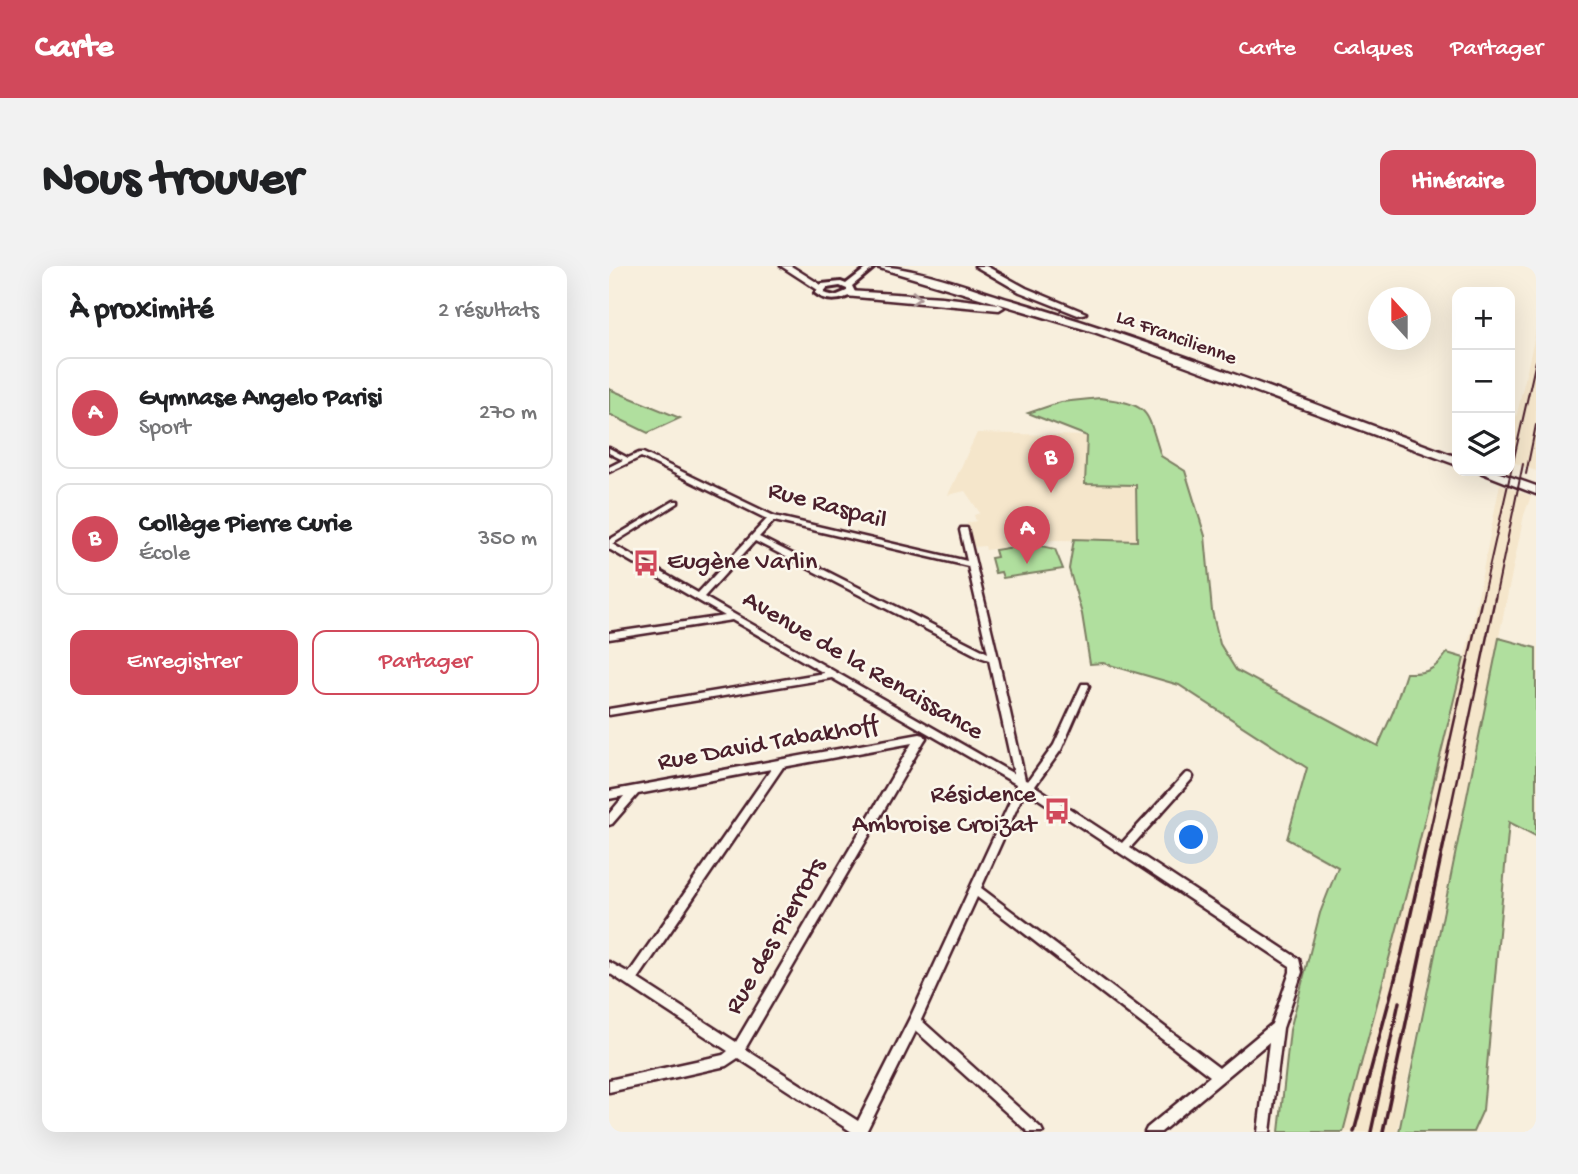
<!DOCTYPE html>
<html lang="fr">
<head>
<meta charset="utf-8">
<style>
	:root { --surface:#fff; --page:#f2f2f2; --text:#202124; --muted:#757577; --line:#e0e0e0; --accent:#d1495b }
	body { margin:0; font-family:"Gochi Hand",sans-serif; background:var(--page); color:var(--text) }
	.controls { position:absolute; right:21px; top:21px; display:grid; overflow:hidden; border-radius:14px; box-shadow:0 7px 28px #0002 }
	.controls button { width:63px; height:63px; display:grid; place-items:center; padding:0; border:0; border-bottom:2px solid var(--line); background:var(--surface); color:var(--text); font:35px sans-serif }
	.compass { position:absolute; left:759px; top:21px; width:63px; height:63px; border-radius:50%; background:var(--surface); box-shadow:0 7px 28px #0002; rotate:339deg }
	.you { position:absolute; left:583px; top:572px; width:24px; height:24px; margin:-18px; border:5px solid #fff; border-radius:50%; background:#1a73e8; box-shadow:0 0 0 10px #1a73e833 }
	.badge { display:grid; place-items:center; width:46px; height:46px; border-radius:50%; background:var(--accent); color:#fff; font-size:23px; font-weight:700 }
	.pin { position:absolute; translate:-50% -58px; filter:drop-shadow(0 2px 4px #0008) }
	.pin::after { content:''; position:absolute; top:37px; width:24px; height:21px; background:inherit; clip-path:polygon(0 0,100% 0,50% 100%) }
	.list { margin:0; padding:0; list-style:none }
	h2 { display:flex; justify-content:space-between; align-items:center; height:91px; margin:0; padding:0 28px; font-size:30px }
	h2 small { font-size:23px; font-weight:400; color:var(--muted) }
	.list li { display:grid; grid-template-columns:46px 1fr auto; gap:21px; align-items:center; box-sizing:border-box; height:112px; margin:0 14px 14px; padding:0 14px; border:2px solid var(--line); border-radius:14px }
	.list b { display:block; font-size:26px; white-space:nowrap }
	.list p { margin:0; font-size:23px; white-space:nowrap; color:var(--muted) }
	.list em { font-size:23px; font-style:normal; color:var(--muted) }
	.actions { display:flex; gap:14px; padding:21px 28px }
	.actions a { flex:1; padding:16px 0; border:2px solid var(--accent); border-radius:14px; text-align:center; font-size:24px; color:var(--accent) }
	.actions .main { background:var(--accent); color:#fff }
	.icon { flex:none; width:38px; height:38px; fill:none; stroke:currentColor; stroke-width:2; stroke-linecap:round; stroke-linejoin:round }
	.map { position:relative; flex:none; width:927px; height:866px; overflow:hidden; border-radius:14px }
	header { display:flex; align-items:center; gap:42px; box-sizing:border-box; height:98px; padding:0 35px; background:var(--accent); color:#fff }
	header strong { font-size:33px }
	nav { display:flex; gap:38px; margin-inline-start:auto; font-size:24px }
	.intro { display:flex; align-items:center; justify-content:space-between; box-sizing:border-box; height:168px; padding:0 42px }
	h1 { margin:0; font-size:49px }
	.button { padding:18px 32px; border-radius:14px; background:var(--accent); color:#fff; font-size:24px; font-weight:700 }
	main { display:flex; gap:42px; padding:0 42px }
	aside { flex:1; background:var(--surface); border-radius:14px; box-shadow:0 7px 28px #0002 }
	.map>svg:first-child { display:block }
	.built { fill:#f5e6cb }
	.green { fill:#b0df9e; stroke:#7d7f64; stroke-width:2 }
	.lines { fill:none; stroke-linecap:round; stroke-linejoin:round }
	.street-casing { stroke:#4a1f2b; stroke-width:5 }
	.secondary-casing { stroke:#4a1f2b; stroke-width:6 }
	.highway-casing { stroke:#4a1f2b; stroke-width:5 }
	.street { fill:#fbf7ec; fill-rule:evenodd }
	.secondary { fill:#fbf7ec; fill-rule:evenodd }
	.highway { fill:#fbf7ec; fill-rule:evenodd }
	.rail-far2 { stroke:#4a1f2b; stroke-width:2 }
	.rail-far1 { stroke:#4a1f2b; stroke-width:2.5 }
	.rail { stroke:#4a1f2b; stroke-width:3.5 }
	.oneway { stroke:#ab9695 }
	.labels { text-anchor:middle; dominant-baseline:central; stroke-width:5; stroke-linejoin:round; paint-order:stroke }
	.far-street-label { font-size:21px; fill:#4a1f2b; stroke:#fbf7ec }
	.street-label { font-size:26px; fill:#4a1f2b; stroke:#fbf7ec }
	.poi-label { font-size:26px; fill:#4a1f2b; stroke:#fbf7ec; text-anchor:start }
</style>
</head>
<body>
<header>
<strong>Carte</strong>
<nav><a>Carte</a><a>Calques</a><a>Partager</a></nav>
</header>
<div class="intro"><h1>Nous trouver</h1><a class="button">Itinéraire</a></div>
<main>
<aside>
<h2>À proximité<small>2 résultats</small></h2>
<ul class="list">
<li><span class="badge">A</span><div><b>Gymnase Angelo Parisi</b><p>Sport</p></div><em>270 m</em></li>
<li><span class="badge">B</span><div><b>Collège Pierre Curie</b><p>École</p></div><em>350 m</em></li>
</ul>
<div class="actions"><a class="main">Enregistrer</a><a>Partager</a></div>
</aside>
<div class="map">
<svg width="927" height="866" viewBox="0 0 927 866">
	<rect width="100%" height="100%" fill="#f8efdd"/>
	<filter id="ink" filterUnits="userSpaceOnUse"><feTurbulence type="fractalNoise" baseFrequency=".0143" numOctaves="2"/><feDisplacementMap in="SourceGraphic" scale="14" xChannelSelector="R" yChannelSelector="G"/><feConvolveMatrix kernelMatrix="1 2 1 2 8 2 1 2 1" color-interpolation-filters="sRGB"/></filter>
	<g filter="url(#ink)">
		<g class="built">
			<path d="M927,65V205L901,195V178Z"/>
			<path d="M368,167L478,170L527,218L528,275L445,274L377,284L376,280L365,281L358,257L367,255L365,249L371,247L356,225L339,229Z"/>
			<path d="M891,218L922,230L915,249L788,866H734L803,606L862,365Z"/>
		</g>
		<g class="green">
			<path d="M0,123L71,152L39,167L0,148Z"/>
			<path d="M491,132C543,139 537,144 552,190L576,205L596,270L603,345L611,378L627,404L769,480L784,446L797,407C817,408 826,404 838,387L855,392L803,606L734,866H670L681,764L711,647L729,601L678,573L698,502L570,419L494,397L481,398L473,348L460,303L465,273L528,275L527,219L476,218L478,170L419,147L452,136Z"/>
			<path d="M424,278L446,283L454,303L394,312L392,306L386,307L382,292L388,291L386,284Z"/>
			<path d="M890,372L927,382V570L900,556L874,844L864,866H790Z"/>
		</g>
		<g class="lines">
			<g class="street-casing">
				<path id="street" d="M0,182L19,192L30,187H34L165,250L358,295L351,264L352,262H358L389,392L416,514L419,515L445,479L472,420L473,418H479L480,420L452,484L426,520L513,577L576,508L579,507L582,508L584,511L582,514L521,582L690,693L693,706L674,762L661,866H649L660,776L552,866H536L538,862L601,810L368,631L312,754L432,862L434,866H419L307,765L257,866H243L129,792L117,800L0,826V814L114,789L119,785L0,707V696L20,707L162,503L29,528L3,558L0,559V548L15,530L0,533V525L311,468L315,469L317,472L315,475L136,783L249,855L301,752L406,525L407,518L223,412L0,449V443L215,407L123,354L0,373V367L116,350L0,283V274L65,235H69V237L3,278L89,327L158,253L32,191L0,206V201L14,194L0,187ZM165,255L359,300L379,387L150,271ZM146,275L371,391L380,394L405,508L95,331ZM303,477L127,776L29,713L174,501ZM416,524L681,700V706L663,758L610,802L372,622Z"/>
			</g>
			<g class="secondary-casing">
				<path id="secondary" d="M260,0H267L243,20L246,26C234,35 218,37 206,27L213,18L232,16L237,18ZM231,20L238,23V25L226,30L214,27L218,22Z"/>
			</g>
			<g class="highway-casing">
				<g id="highway">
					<path d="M172,0H182L217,22L209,24Z"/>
					<path d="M264,0C305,0 362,22 402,34C554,78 700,137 848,191V199L485,66Z"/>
					<path d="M366,0H377L417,22L477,47L469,49L411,26Z"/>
					<path d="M239,25L333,31L390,38L395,41L390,44L236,30V26Z"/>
					<path d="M868,205H885L927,220V228Z"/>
				</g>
			</g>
			<use href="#street" class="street"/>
			<use href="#secondary" class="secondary"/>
			<use href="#highway" class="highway"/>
			<g class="rail-far2">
				<path d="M917,208L927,159"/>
				<path d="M873,333L927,95"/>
				<path d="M886,333L914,198"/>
			</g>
			<g class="rail-far1">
				<path d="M820,569L873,332"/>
				<path d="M836,569L886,332"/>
			</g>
			<g class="rail">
				<path d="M745,866L793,687L820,567"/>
				<path d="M762,866L790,736"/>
				<path d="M774,866L837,567"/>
			</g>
		</g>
		<defs><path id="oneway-chevron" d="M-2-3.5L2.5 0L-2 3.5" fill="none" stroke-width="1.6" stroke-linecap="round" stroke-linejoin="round" transform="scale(1.75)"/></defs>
		<use class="oneway" href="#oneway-chevron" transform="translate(307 32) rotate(4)"/>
	</g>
	<defs>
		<g id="bus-bare" transform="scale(2.1)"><path d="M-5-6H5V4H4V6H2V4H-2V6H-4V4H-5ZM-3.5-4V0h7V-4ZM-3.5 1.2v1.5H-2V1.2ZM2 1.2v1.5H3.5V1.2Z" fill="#d1495b" stroke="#fbf7ec" stroke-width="2.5" paint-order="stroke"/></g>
	</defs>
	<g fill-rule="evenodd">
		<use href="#bus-bare" x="37" y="297"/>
		<use href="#bus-bare" x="448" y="545"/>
	</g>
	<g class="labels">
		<g class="far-street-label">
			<text transform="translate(567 73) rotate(20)">La Francilienne</text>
		</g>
		<g class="street-label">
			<text transform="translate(218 241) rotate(15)">Rue Raspail</text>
			<text transform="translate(253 401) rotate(30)">Avenue de la Renaissance</text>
			<text transform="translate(159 479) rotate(-10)">Rue David Tabakhoff</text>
			<text transform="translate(168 671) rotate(-60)">Rue des Pierrots</text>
		</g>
		<g class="poi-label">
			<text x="58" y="297">Eugène Varlin</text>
			<text x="427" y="530" text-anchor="end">Résidence<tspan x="427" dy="30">Ambroise Croizat</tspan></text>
		</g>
	</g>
</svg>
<div class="controls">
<button>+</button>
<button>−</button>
<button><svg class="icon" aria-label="layers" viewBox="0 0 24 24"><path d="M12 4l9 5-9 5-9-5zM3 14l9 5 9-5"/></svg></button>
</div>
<svg class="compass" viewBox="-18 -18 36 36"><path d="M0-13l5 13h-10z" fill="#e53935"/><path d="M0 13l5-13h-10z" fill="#757577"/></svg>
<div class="you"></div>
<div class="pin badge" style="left:418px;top:298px">A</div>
<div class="pin badge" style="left:442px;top:227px">B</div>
</div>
</main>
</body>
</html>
